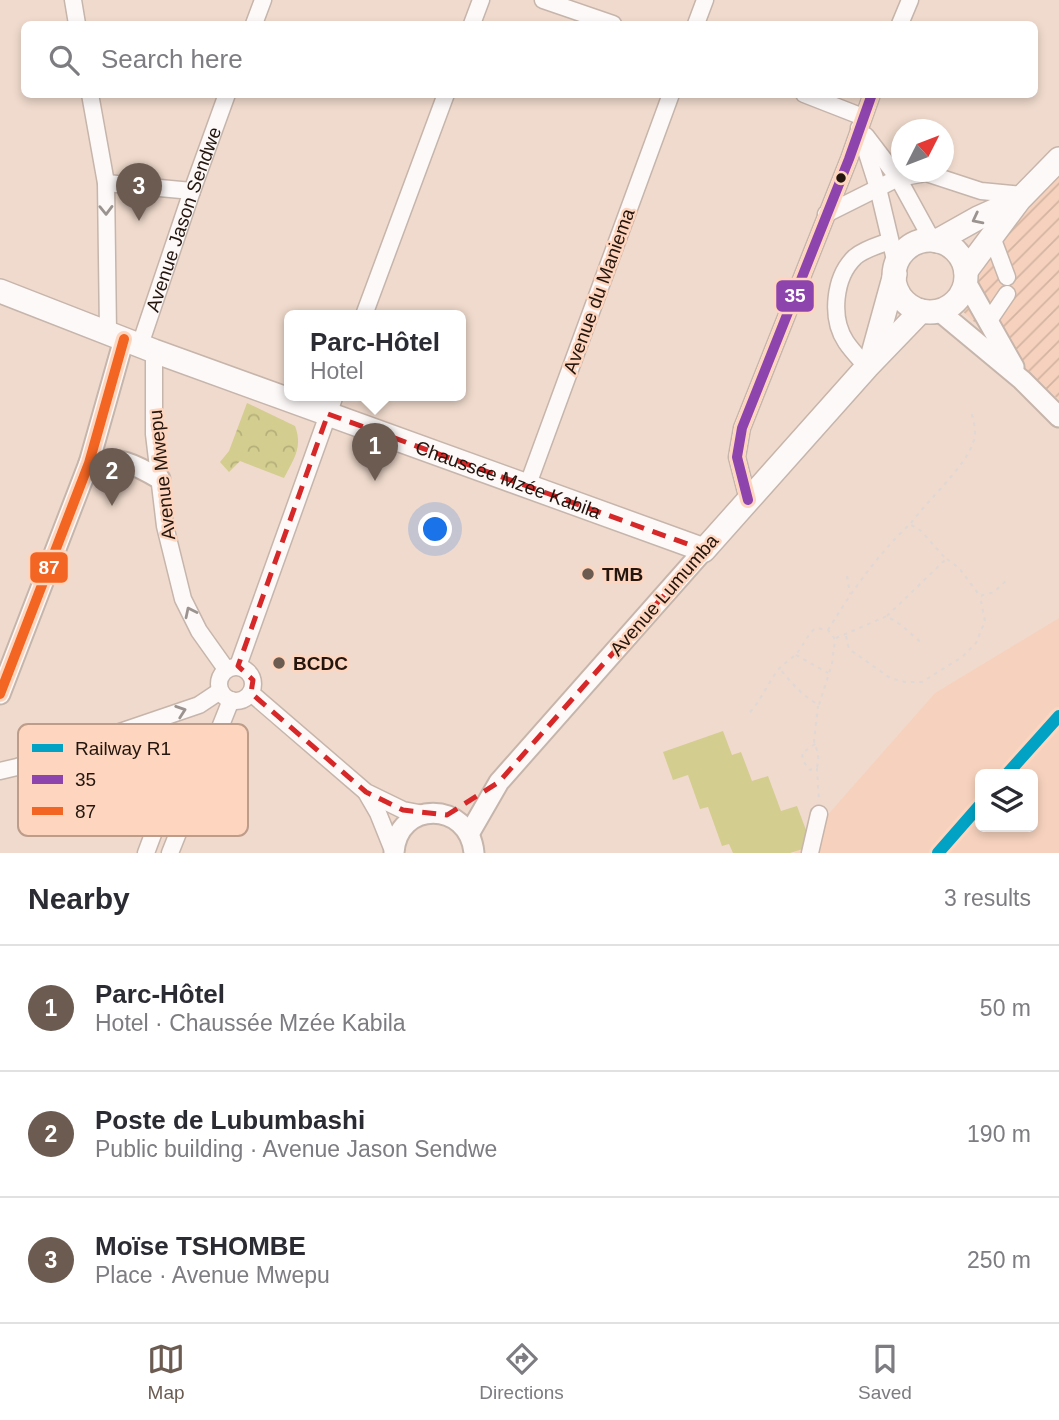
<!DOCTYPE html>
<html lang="en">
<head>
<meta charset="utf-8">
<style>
	:root { --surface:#fff; --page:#f2f2f3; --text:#2b2b33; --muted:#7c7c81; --line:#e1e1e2; --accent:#6b5b51 }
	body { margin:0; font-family:Helvetica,sans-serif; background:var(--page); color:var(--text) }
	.controls { position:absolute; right:21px; bottom:21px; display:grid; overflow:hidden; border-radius:10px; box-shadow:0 4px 10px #0003 }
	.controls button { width:63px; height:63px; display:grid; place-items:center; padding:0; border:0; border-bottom:2px solid var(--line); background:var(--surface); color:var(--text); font:35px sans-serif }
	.compass { position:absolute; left:891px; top:119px; width:63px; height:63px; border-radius:50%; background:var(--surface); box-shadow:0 4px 10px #0003; rotate:48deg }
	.you { position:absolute; left:436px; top:530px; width:24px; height:24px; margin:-18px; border:5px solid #fff; border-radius:50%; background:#1a73e8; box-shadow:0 0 0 10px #1a73e833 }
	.badge { display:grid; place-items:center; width:46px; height:46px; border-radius:50%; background:var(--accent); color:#fff; font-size:23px; font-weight:700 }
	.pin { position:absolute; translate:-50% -58px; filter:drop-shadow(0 2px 4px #0008) }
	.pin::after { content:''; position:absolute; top:37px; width:24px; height:21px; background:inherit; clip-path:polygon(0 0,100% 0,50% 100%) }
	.popup { position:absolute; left:284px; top:310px; width:182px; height:91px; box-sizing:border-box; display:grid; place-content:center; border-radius:10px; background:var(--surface); filter:drop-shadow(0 2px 5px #0005); font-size:23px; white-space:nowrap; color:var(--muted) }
	.popup b { font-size:26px; color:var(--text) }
	.popup::after { content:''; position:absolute; left:50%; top:100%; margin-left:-14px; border:14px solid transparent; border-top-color:var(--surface) }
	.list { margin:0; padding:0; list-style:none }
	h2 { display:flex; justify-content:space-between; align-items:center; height:91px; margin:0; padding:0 28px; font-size:30px }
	h2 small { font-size:23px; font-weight:400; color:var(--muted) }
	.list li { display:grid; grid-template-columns:46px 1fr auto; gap:21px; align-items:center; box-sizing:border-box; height:126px; padding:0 28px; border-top:2px solid var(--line) }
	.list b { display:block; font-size:26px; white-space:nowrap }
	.list p { margin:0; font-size:23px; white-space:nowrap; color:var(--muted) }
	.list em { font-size:23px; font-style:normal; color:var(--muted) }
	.icon { flex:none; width:38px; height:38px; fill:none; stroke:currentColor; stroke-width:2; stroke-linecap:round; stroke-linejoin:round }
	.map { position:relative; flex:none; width:1059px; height:853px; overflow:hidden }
	.search { position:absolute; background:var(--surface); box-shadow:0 4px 10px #0003; left:21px; right:21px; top:21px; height:77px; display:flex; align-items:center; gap:18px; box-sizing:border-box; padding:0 24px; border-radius:10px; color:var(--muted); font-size:26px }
	.sheet { height:469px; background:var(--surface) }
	nav { display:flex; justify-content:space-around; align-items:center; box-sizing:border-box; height:98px; border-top:2px solid var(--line); background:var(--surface); font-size:19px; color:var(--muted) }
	nav a { display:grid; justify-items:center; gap:4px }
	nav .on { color:var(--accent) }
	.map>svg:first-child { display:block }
	.built { fill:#f6d2be; fill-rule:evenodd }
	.industrial { fill:url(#industrial-furrows) }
	.forest { fill:url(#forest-crowns) }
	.pitch { fill:#d3cd8f }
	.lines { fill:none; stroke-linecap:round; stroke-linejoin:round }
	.minor-casing { stroke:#c6b5ab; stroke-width:19 }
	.major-casing { stroke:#c6b5ab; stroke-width:23 }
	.highway-casing { stroke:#c6b5ab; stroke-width:26 }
	.path { stroke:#dfd8d4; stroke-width:2; stroke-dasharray:3.5 5; stroke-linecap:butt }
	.minor { stroke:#fdf9f8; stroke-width:16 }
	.major { stroke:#fdf9f8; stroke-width:19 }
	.highway { stroke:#fdf9f8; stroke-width:23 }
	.bus-1-casing { stroke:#fed6bf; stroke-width:16 }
	.bus-2-casing { stroke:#fed6bf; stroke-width:16 }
	.bus-1 { stroke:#8e44ad; stroke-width:10 }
	.bus-2 { stroke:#f26522; stroke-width:10 }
	.rail-1-casing { stroke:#fed6bf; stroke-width:18 }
	.rail-1 { stroke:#02a2c4; stroke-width:12 }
	.oneway { stroke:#9b938f }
	.marked { fill:none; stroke:#d62828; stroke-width:5; stroke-dasharray:14 9; stroke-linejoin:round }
	.bus-dot { fill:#24160e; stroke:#fed6bf; stroke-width:2.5 }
	.poi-dot { fill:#6b5b51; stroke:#fed6bf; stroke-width:2.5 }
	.labels { text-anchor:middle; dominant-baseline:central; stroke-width:5; stroke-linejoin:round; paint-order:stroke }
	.street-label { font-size:19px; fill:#24160e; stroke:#fed6bf }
	.poi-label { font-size:19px; font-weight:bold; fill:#24160e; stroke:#fed6bf; text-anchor:start }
	.key { fill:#fed6bf; stroke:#bd9c8a; stroke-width:2 }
	.key-label { font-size:19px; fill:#24160e }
	.line-badge { stroke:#fed6bf; stroke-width:2.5 }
	.badge-label { font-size:19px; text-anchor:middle; font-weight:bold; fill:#fff }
</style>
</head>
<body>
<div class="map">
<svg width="1059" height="853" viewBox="0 0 1059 853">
	<defs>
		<pattern id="industrial-furrows" width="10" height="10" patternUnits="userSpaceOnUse" patternTransform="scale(1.75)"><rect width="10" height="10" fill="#f6d2be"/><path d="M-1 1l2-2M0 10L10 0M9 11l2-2" fill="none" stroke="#d3b4a2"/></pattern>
		<pattern id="forest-crowns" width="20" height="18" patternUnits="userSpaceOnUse" patternTransform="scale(1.75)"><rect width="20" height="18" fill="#d3cd8f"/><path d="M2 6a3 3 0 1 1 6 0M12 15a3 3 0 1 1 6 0" fill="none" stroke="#b5af7a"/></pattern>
	</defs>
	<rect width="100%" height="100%" fill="#f0dacd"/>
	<path class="built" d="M1059,618V853H794L935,693ZM980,774H1033V827H980Z"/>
	<path class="industrial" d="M1059,174V400L947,297Z"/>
	<path class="forest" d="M247,403L295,426C303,447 294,459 284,478L240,461L229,472L220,462L229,451Z"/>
	<path class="pitch" d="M723,731L732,755L741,752L752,781L768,776L781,811L797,806L812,846L790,853H733L729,844L722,846L708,807L700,809L688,775L673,780L663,752Z"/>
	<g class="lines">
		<g class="minor-casing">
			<g id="minor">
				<path d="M73,0L77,24"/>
				<path d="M543,0L613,24"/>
				<path d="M254,24L263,0"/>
				<path d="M472,24L481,0"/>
				<path d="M696,24L705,0"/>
				<path d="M900,24L910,0"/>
				<path d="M90,94L106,183L108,332"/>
				<path d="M804,94L863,117"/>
				<path d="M859,128L878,188L896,264"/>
				<path d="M866,136L898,178L932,240"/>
				<path d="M106,183L192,191"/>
				<path d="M826,214L898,178L926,173L981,191L1023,195"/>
				<path d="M992,237L1007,277"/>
				<path d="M364,315L446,94"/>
				<path d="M988,322L1007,294"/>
				<path id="s1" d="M140,345L192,191L227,94"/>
				<path d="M154,351V434L165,526L183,599L199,631L226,669"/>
				<path d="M867,367C860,359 852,351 846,342C830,318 834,277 855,257C864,249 879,245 890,241"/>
				<path d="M527,487L671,94"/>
				<path d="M748,500L737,457L742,428L849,159L872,94"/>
				<path d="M238,666L335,395"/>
				<circle cx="236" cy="684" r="17"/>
				<path d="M251,693L366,792L403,810L424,814"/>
				<path d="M0,771L17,767L199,705L220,691"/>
				<path d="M367,794L378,813L394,853"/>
				<path d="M146,853L177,770L181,768L203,770"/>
				<path d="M170,853L231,700"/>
				<path d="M810,853L819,814"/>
			</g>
		</g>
		<g class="major-casing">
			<g id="major">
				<path d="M966,282L1014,367"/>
				<path d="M939,311L1022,380L1059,417"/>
				<path d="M89,463C116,454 136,465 160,479"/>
				<path d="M0,694L89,463L124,339"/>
				<path d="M469,834L499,782L704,550"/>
				<path d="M394,853C397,800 469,800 474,853"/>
			</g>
		</g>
		<g class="highway-casing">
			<g id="highway">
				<circle cx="930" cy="276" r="36"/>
				<path d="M937,241L978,218L1016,201"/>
				<path d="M966,271L1019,200L1059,159"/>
				<path id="s2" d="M0,291L154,351L704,550L867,367L921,311"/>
				<path d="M871,361L895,274"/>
			</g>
		</g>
		<g class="path">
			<path d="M911,523C927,501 965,467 973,443C977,432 974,422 971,411"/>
			<path d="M947,559L959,568L980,596L994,592L1008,579"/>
			<path d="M847,576L850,594"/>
			<path d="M828,630C851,592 878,554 910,524L921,531L946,559L887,616"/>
			<path d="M846,636L849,649L890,678L905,682H922L962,657L976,643L985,621L980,596"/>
			<path d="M836,638L887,616L901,625L923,644"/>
			<path d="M796,655L828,673"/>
			<path d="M750,712C762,699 767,684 778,670C783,664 790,660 795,655C804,646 806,635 816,628L828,630L835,639L832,664L819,705C802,696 791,682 779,668"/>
			<path d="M815,744L802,753L803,761L810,770L817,767C820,757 817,751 814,741L818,706"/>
			<path d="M817,768L819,801"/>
		</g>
		<use href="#minor" class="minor"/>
		<use href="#major" class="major"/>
		<use href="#highway" class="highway"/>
		<g class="bus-1-casing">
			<path id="bus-1" d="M748,500L737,457L742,428L849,159L872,94"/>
		</g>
		<g class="bus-2-casing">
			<path id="bus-2" d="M0,694L89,463L124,339"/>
		</g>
		<use href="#bus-1" class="bus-1"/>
		<use href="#bus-2" class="bus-2"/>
		<g class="rail-1-casing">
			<g id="rail-1">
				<path d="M1007,774L1059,716"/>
				<path d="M938,853L980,805"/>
			</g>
		</g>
		<use href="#rail-1" class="rail-1"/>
	</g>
	<defs><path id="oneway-chevron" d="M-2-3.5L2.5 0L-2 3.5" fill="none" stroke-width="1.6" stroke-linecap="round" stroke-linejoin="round" transform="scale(1.75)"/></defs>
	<g class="oneway">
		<use href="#oneway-chevron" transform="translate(106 210) rotate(89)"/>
		<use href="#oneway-chevron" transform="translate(977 219) rotate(153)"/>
		<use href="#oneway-chevron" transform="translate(190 612) rotate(-116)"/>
		<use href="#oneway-chevron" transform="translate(181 711) rotate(-19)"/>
	</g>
	<path class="marked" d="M328,414L704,550L499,782L447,815L403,810L366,792L251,693L253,680L238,666Z"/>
	<circle class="bus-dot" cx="841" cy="178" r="6"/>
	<g class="poi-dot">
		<circle cx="588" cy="574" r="7"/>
		<circle cx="279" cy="663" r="7"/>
	</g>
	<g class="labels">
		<g class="street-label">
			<text stroke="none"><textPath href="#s1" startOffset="133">Avenue Jason Sendwe</textPath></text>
			<text transform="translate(599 291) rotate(-70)">Avenue du Maniema</text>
			<text transform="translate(162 475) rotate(-96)">Avenue Mwepu</text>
			<text stroke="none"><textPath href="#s2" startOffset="542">Chaussée Mzée Kabila</textPath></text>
			<text transform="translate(664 595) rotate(-49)">Avenue Lumumba</text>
		</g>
		<g class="poi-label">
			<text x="602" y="574">TMB</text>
			<text x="293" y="663">BCDC</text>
		</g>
	</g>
	<rect x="18" y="724" width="230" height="112" rx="10" class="key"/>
	<rect x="32" y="744" width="31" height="8" fill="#02a2c4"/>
	<rect x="32" y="775" width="31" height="9" fill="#8e44ad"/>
	<rect x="32" y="807" width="31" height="8" fill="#f26522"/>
	<g class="key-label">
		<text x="75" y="755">Railway R1</text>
		<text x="75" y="786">35</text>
		<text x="75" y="818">87</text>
	</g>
	<g class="line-badge">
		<rect x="775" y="279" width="40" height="34" rx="7" fill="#8e44ad"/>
		<rect x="29" y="551" width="40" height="33" rx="7" fill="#f26522"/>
	</g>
	<g class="badge-label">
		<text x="795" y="302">35</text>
		<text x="49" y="574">87</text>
	</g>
</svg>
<div class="controls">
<button><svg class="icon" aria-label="layers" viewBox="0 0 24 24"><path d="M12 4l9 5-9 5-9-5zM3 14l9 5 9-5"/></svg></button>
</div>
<svg class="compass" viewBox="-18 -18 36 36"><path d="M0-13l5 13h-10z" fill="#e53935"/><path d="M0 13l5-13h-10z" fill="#7c7c81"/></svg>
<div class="you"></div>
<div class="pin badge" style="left:375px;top:481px">1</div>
<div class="popup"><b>Parc-Hôtel</b>Hotel</div>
<div class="pin badge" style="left:112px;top:506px">2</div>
<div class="pin badge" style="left:139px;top:221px">3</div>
<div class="search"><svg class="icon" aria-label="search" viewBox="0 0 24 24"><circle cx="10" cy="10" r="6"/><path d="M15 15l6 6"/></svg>Search here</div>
</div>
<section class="sheet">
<h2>Nearby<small>3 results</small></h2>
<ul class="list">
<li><span class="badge">1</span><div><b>Parc-Hôtel</b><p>Hotel · Chaussée Mzée Kabila</p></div><em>50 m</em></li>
<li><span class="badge">2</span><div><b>Poste de Lubumbashi</b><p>Public building · Avenue Jason Sendwe</p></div><em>190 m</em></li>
<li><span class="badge">3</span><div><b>Moïse TSHOMBE</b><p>Place · Avenue Mwepu</p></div><em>250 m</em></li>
</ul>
</section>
<nav>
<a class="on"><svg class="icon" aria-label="map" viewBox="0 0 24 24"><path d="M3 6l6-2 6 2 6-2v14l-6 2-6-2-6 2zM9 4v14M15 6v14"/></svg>Map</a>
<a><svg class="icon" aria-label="directions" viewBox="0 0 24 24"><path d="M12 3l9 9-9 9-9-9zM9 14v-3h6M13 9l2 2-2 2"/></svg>Directions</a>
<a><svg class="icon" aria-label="saved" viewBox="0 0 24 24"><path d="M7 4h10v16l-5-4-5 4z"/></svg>Saved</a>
</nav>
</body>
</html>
